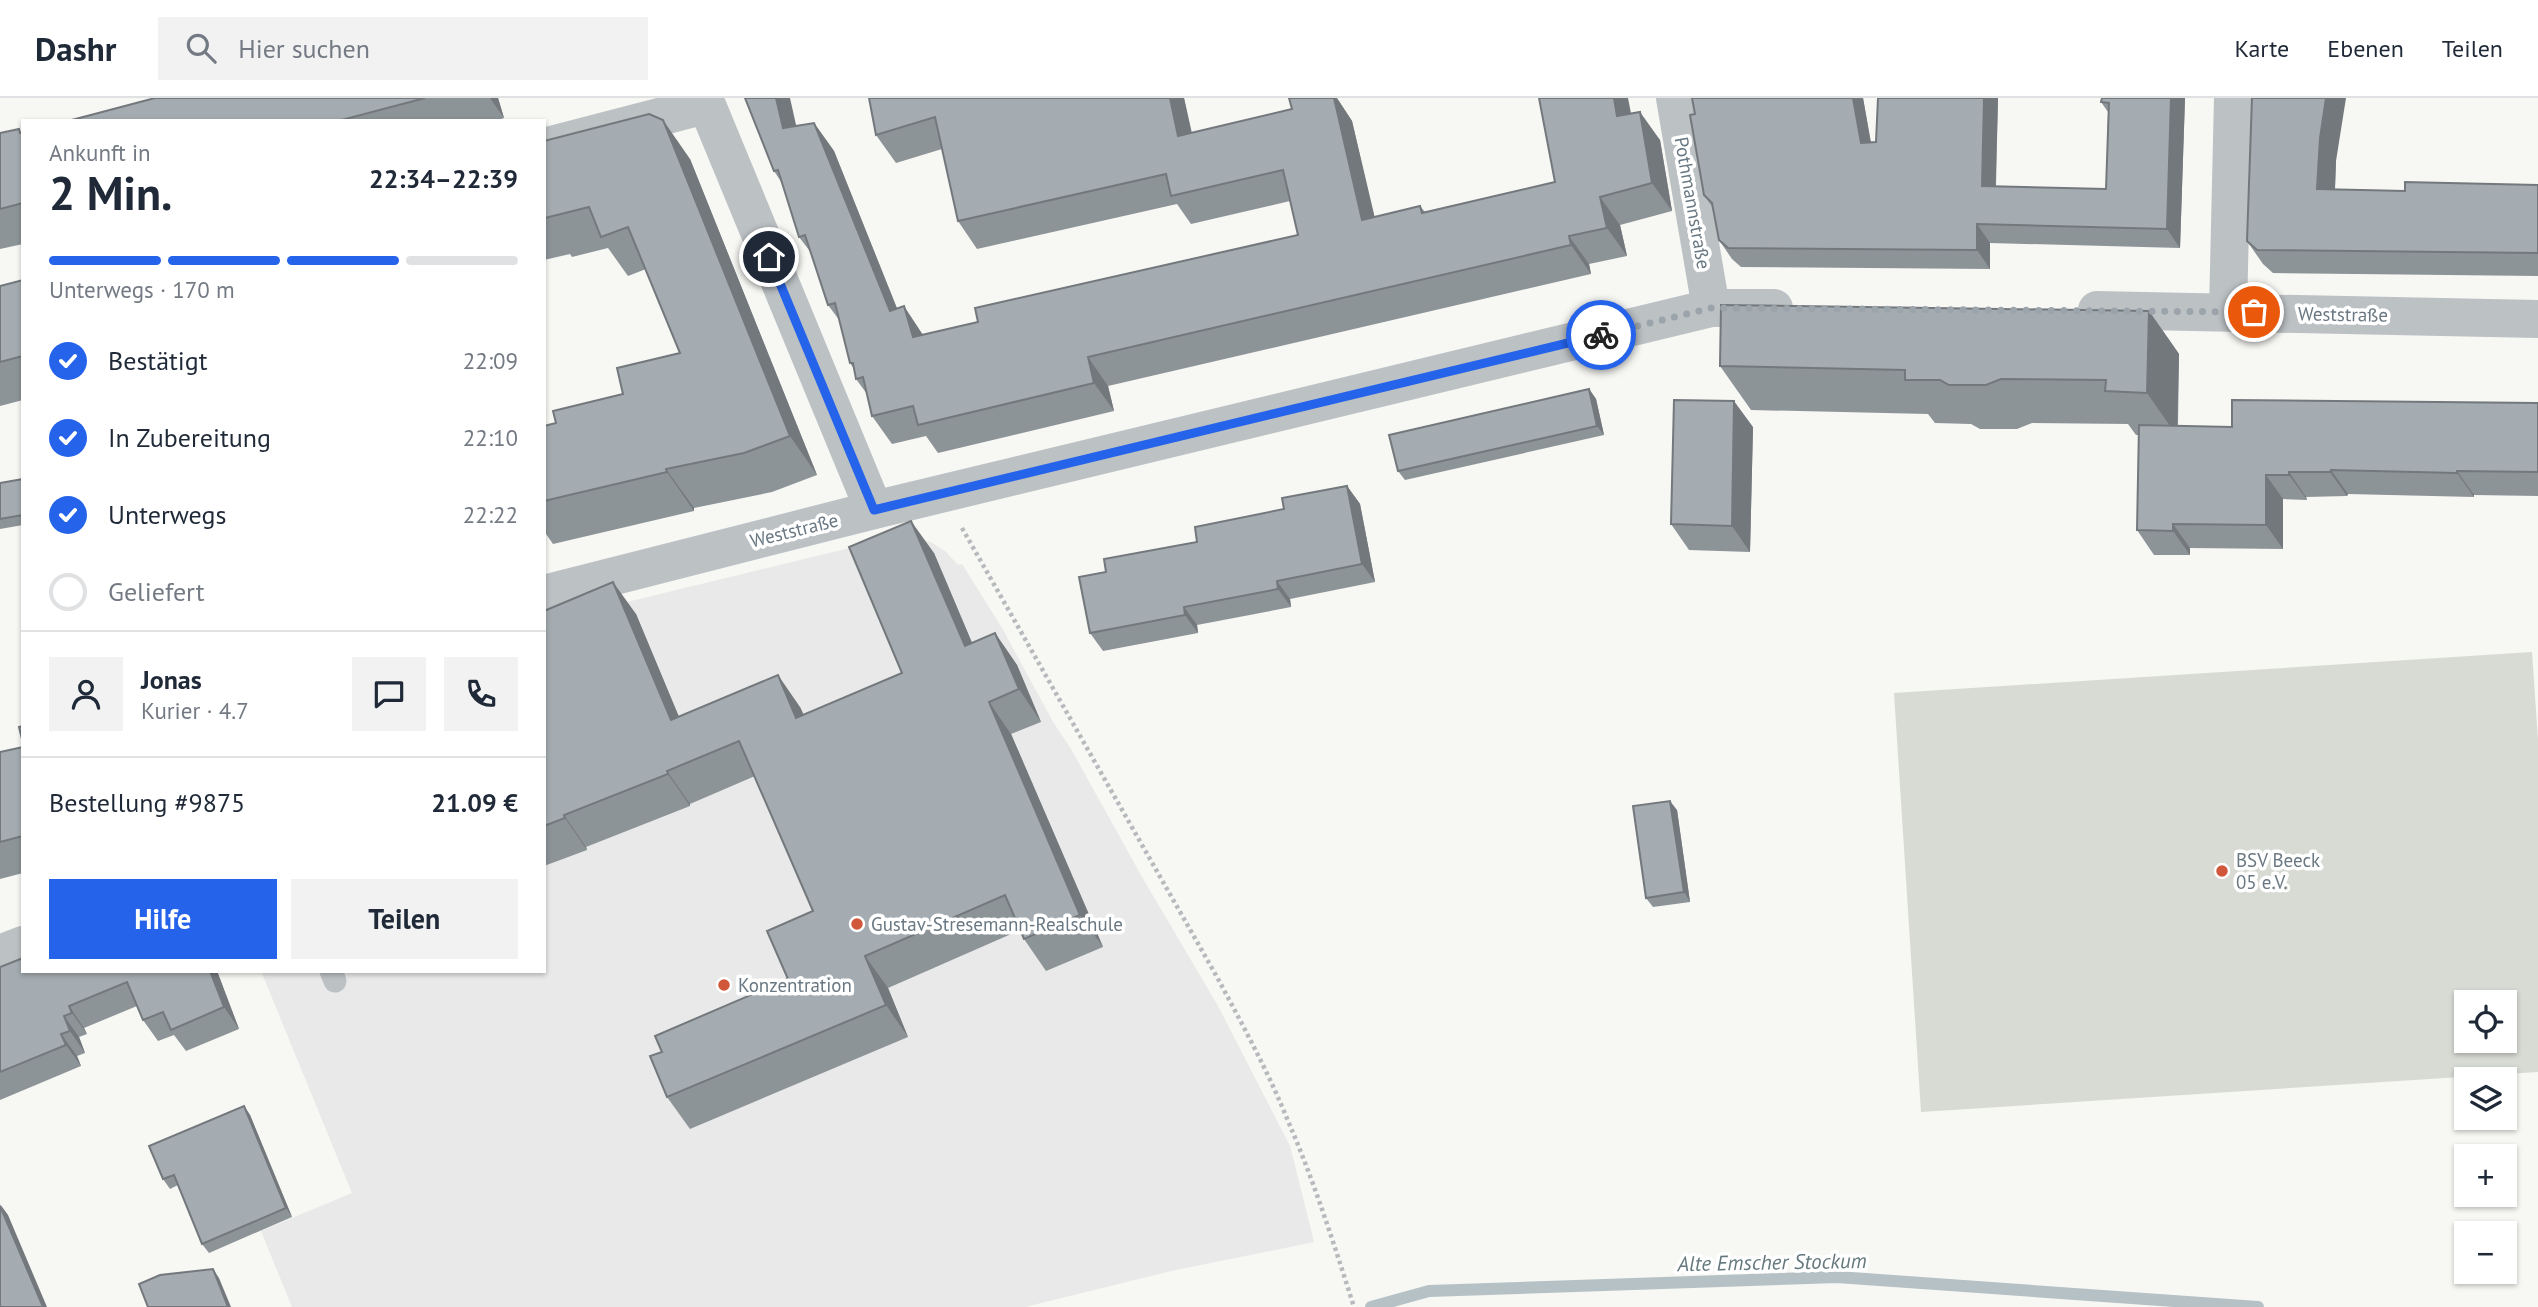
<!DOCTYPE html>
<html lang="de">
<head>
<meta charset="utf-8">
<style>
  :root { --surface:#fff; --page:#f2f2f3; --text:#1f2937; --muted:#747a83; --line:#e0e1e3; --accent:#2563eb }
  body { margin:0; font-family:"PT Sans",sans-serif; background:var(--page); color:var(--text); height:100vh; display:flex; flex-direction:column; font-size:26px; white-space:nowrap }
  * { box-sizing:border-box; margin:0 }
  p { font-size:23px; color:var(--muted) }
  .icon { flex:none; width:38px; height:38px; fill:none; stroke:currentColor; stroke-width:2; stroke-linecap:round; stroke-linejoin:round }
  .map { position:relative; flex:1; overflow:hidden }
  .panel { position:absolute; left:21px; top:21px; width:525px; height:854px; display:flex; flex-direction:column; background:var(--surface); border-radius:0px; box-shadow:0 2px 5px #0004 }
  .panel>* { flex:none }
  .tools { position:absolute; left:2454px; top:892px; display:grid; gap:14px }
  .tools a { display:grid; place-items:center; width:63px; height:63px; border-radius:0px; background:var(--surface); box-shadow:0 2px 5px #0004; font-size:35px }
  .pin { position:absolute; display:grid; place-items:center; width:60px; height:60px; color:#fff; margin:-30px; border:4px solid #fff; border-radius:50%; box-shadow:0 2px 7px #0007 }
  .courier { position:absolute; display:grid; place-items:center; width:70px; height:70px; margin:-35px; border:5px solid #2563eb; border-radius:50%; background:#fff; color:#222; box-shadow:0 2px 9px #0007 }
  .summary em { font-style:normal; font-weight:600 }
  .summary div { display:flex; flex-direction:column-reverse }
  .summary { display:flex; align-items:center; justify-content:space-between; height:119px; padding:0 28px }
  h1 { font-size:46px; font-weight:600; line-height:52px }
  .bar { display:grid; grid-template-columns:repeat(4,1fr); gap:10px 7px; align-content:center; height:84px; padding:0 28px }
  .bar i { height:9px; border-radius:5px; background:var(--line) }
  .bar .on { background:var(--accent) }
  .bar p { grid-column:span 4 }
  .line { display:flex; align-items:center; gap:18px; padding:0 28px; border-top:2px solid var(--line) }
  .line div { flex:1 }
  .round { display:grid; place-items:center; flex:none; width:74px; height:74px; border-radius:0px; background:var(--page) }
  ol { padding:0 28px; list-style:none }
  li { display:flex; align-items:center; gap:21px; height:77px }
  li p { margin-inline-start:auto }
  li .icon { padding:7px; border-radius:50%; background:var(--accent); color:#fff; stroke-width:4 }
  li:last-child { color:var(--muted) }
  li i { width:38px; height:38px; border:4px solid var(--line); border-radius:50% }
  .button { display:flex; gap:14px; margin-top:auto; padding:14px 28px }
  .button a { flex:1; height:80px; border-radius:0px; background:var(--accent); color:#fff; font-size:28px; font-weight:600; line-height:80px; text-align:center }
  .button a+a { background:var(--page); color:var(--text) }
  header { display:flex; align-items:center; gap:42px; box-sizing:border-box; height:98px; padding:0 35px; background:var(--surface); border-bottom:2px solid var(--line) }
  header strong { font-size:33px }
  nav { display:flex; gap:38px; margin-inline-start:auto; font-size:24px }
  .search { width:490px; height:63px; background:var(--page); display:flex; align-items:center; gap:18px; box-sizing:border-box; padding:0 24px; border-radius:0px; color:var(--muted); font-size:26px }
  .map>svg:first-child { display:block }
</style>
</head>
<body>
<header>
<strong>Dashr</strong>
<div class="search"><svg class="icon" aria-label="search" viewBox="0 0 24 24"><circle cx="10" cy="10" r="6"/><path d="M15 15l6 6"/></svg>Hier suchen</div>
<nav><a>Karte</a><a>Ebenen</a><a>Teilen</a></nav>
</header>
<div class="map">
<svg width="2538" height="1209" viewBox="0 0 2538 1209">
  <rect width="100%" height="100%" fill="#f7f7f4"/>
  <path fill="#e8e9e8" d="M911 439 931 444 946 454 958 467 962 466 1002 530 1053 624 1071 651 1142 779 1218 908 1290 1048 1314 1144 1171 1173 1025 1209H292L261 1133 352 1095 261 873H544V528L590 513 891 440Z"/>
  <path fill="#d7dbd4" fill-rule="evenodd" d="M2532 554 2538 642V974L1921 1014 1894 595ZM2466 905H2504V943H2466Z"/>
  <g fill="none" stroke-linecap="round" stroke-linejoin="round">
    <path stroke="#b5c1c4" stroke-width="12" d="M1371 1209 1429 1193 1837 1179 2258 1209"/>
    <path stroke="#b7babc" stroke-width="4.5" stroke-dasharray="3.5 3.5" stroke-linecap="butt" d="M962 430 1217 879C1242 926 1268 973 1288 1023 1314 1083 1334 1146 1354 1209"/>
    <path stroke="#bcc1c4" stroke-width="23" d="M331 873 335 883"/>
    <g stroke="#bcc1c4" stroke-width="38">
      <path d="M704 0 874 412"/>
      <path d="M1675 0 1711 210"/>
      <path d="M544 49 705 7"/>
      <path d="M2097 212 2538 221"/>
      <path d="M2228 213 2233 0"/>
      <path d="M544 496 874 412 1711 210H1774"/>
      <path d="M0 856 23 847"/>
    </g>
  </g>
  <g fill="#8d9498">
    <path d="M155 0H498L504 20 494 23H68Z"/>
    <path d="M869 0H1184L1192 35 1338 2 1352 23 1374 119 1420 108 1425 114 1555 84 1631 16 1660 42 1672 113 1620 127 1627 158 1589 166 1591 176 1108 288 1114 313 938 355 926 338 892 346 872 318 867 296 856 281 854 271 850 265 840 223 828 207 812 156 799 139 782 85 774 73 796 28 814 25 834 53 897 210 923 237 978 224 1298 137 1290 103 1191 126 1177 106 977 151 958 123 942 51 896 65 876 37Z"/>
    <path d="M1692 0H1863L1871 44H1876L1998 0 1996 89 2106 91 2108 14 2101 4 2185 0 2180 150 1990 145V171L1741 169 1732 161 1719 142 1713 110 1704 97 1695 16Z"/>
    <path d="M23 34V146L0 151V35Z"/>
    <path d="M544 43 690 61 817 377 772 394 694 410V413L553 446 544 433V328L556 325 623 296 680 255 646 171 628 178 608 150 572 159 570 156 544 162Z"/>
    <path d="M2336 63 2335 92 2405 93 2538 87V178L2273 175 2263 166 2247 143Z"/>
    <path d="M23 182V302L0 308V188Z"/>
    <path d="M2149 213 2179 256 2178 328 2232 329 2538 305V398L2474 397V399L2348 396 2347 398 2306 399 2307 402 2283 401V451L2190 450V457H2154L2137 432 2139 337H2136L2128 326 2032 325 2017 331H1980L1971 326 1935 325 1928 316 1751 312 1720 268Z"/>
    <path d="M1589 291 1596 301 1604 337 1405 382 1398 373Z"/>
    <path d="M1753 329 1750 454 1689 452 1671 426Z"/>
    <path d="M23 381V427L0 431V385Z"/>
    <path d="M1347 388 1360 406 1375 484 1290 501 1291 509 1197 527 1198 535 1103 553 1090 535 1106 474 1197 444Z"/>
    <path d="M934 455 972 545 995 535 1017 567 1041 624 1011 636 1103 849 1046 873 1024 841 1020 832 888 890 908 939 690 1031 667 999 662 954 788 881 813 813 755 678 690 706V708L586 749 587 752 544 768V513L636 516 679 619 800 609 804 617 902 575Z"/>
    <path d="M23 649V775L0 781V654Z"/>
    <path d="M1677 712 1690 804 1653 809 1646 800Z"/>
    <path d="M0 869 23 873H217L239 931 186 953 174 937 158 943 143 922 137 908 84 930 87 936 79 939 85 955 77 958 81 968 0 1002Z"/>
    <path d="M244 1008 250 1017 292 1119 209 1155 202 1146 178 1087 170 1091 163 1081Z"/>
  </g>
  <g fill="#73787c">
    <path d="M490 0H498L504 20Z"/>
    <path d="M776 0H790L803 58 783 30Z"/>
    <path d="M1170 0H1184L1198 66 1178 38Z"/>
    <path d="M1325 0H1337L1352 23 1382 150 1362 122Z"/>
    <path d="M1614 0H1628L1637 46 1617 18Z"/>
    <path d="M1853 0H1863L1874 64 1861 45Z"/>
    <path d="M1984 0H1998L1995 107 1982 88Z"/>
    <path d="M2171 0H2185L2180 150 2167 131Z"/>
    <path d="M2326 0H2346L2336 63 2334 114 2317 91 2320 40Z"/>
    <path d="M1640 14 1660 42 1672 113 1652 85Z"/>
    <path d="M663 22 690 61 817 377 790 338Z"/>
    <path d="M814 25 834 53 909 241 890 213Z"/>
    <path d="M1600 99 1620 127 1627 158 1607 130Z"/>
    <path d="M1977 126 1990 145V171L1977 152Z"/>
    <path d="M1569 138 1589 166 1591 176 1571 147Z"/>
    <path d="M904 208 923 237 913 239Z"/>
    <path d="M2149 213 2179 256 2177 338 2147 295Z"/>
    <path d="M1088 259 1108 288 1114 313 1094 285Z"/>
    <path d="M1589 291 1596 301 1604 337 1597 328Z"/>
    <path d="M1734 303 1753 329 1750 454 1732 428Z"/>
    <path d="M666 371 694 410V413L667 374Z"/>
    <path d="M2331 372 2348 396 2347 398 2330 374Z"/>
    <path d="M2457 373 2474 397V399L2457 375Z"/>
    <path d="M2289 374 2306 399 2307 402 2289 377Z"/>
    <path d="M2266 377 2283 401V451L2266 427Z"/>
    <path d="M1347 388 1360 406 1375 484 1362 466Z"/>
    <path d="M911 423 934 455 987 580 965 548Z"/>
    <path d="M2173 426 2190 450V457L2173 433Z"/>
    <path d="M1277 483 1290 501 1291 509 1278 491Z"/>
    <path d="M613 484 636 516 694 655 671 622Z"/>
    <path d="M1184 509 1197 527 1198 535 1185 517Z"/>
    <path d="M995 535 1017 567 1041 624 1019 591Z"/>
    <path d="M778 577 800 609 819 653 796 620Z"/>
    <path d="M989 604 1011 636 1103 849 1080 817Z"/>
    <path d="M667 673 690 706V708L668 676Z"/>
    <path d="M1670 703 1677 712 1690 804 1684 794Z"/>
    <path d="M564 717 586 749 587 752 565 720Z"/>
    <path d="M865 858 888 890 908 939 886 907Z"/>
    <path d="M210 873H217L239 931 224 909Z"/>
    <path d="M69 908 84 930 87 936 72 915Z"/>
    <path d="M64 918 79 939 85 955 70 933Z"/>
    <path d="M61 936 77 958 81 968 66 947Z"/>
    <path d="M244 1008 250 1017 292 1119 286 1110Z"/>
    <path d="M0 1106 8 1117 47 1209H43Z"/>
    <path d="M213 1171 219 1180 231 1209H228Z"/>
  </g>
  <g fill="#a4acb1" stroke="#73787c" stroke-width="2">
    <path d="M155 0H425L338 23H68Z"/>
    <path d="M745 0H776L783 30 814 25 890 213 904 208 913 239 978 224 975 210 1298 137 1283 72 1171 98 1166 76 958 123 935 19 876 37 869 0H1170L1178 38 1292 11 1289 0H1334L1362 122 1420 108 1422 115 1555 84 1539 0H1614L1617 18 1640 14 1652 85 1600 99 1607 130 1569 138 1571 147 1088 259 1094 285 918 327 913 308 872 318 863 279 856 281 853 265H850L835 205 828 207 805 137 799 139 778 72 774 73Z"/>
    <path d="M1692 0H1853L1861 45 1876 44 1878 0H1984L1982 88 2106 91 2109 5 2101 4 2102 0H2171L2167 131 1977 126V152L1728 150 1719 142 1712 105 1704 97 1690 17 1695 16Z"/>
    <path d="M2252 0H2326L2320 40 2317 91 2405 93V84L2538 87V155L2257 152 2247 143Z"/>
    <path d="M649 16 663 22 790 338 744 355 666 371 667 374 544 403V328L556 325 553 313 623 296 617 270 680 255 628 129 601 139 589 109 545 120 544 43Z"/>
    <path d="M19 31 20 35 23 34V105L0 111V35Z"/>
    <path d="M23 182V258L0 264V188Z"/>
    <path d="M1721 207 2149 213 2147 295 2105 293 2106 282 2001 281 1986 287H1949L1940 282H1905V272L1720 268Z"/>
    <path d="M1589 291 1597 328 1398 373 1389 337Z"/>
    <path d="M1674 302 1734 303 1732 428 1671 426Z"/>
    <path d="M2232 302 2538 305V374L2457 373V375L2331 372 2330 374H2289V377H2266V427L2173 426V433L2137 432 2139 327 2232 329Z"/>
    <path d="M23 381V417L0 421V385Z"/>
    <path d="M1347 388 1362 466 1277 483 1278 491 1184 509 1185 517 1090 535 1079 479 1106 474 1104 461 1197 444 1195 429 1284 411 1282 400Z"/>
    <path d="M911 423 965 548 995 535 1019 591 989 604 1080 817 1024 841 1005 797 865 858 886 907 667 999 650 958 662 954 655 938 788 881 767 833 813 813 739 643 667 673 668 676 564 717 565 720 544 728V513L613 484 671 622 778 577 796 620 902 575 849 449Z"/>
    <path d="M23 628V645L19 629Z"/>
    <path d="M23 649V738L0 744V654Z"/>
    <path d="M1670 703 1684 794 1646 800 1633 708Z"/>
    <path d="M23 860V873H210L224 909 171 932 163 914 143 922 127 884 69 908 72 915 64 918 70 933 61 936 66 947 0 974V869Z"/>
    <path d="M244 1008 286 1110 202 1146 174 1077 163 1081 149 1048Z"/>
    <path d="M0 1108 43 1209H0Z"/>
    <path d="M213 1171 228 1209H148L139 1186 160 1177Z"/>
  </g>
  <g fill="none" stroke-linecap="round" stroke-linejoin="round">
    <path stroke="#9ba4aa" stroke-width="7" stroke-dasharray="0 12.6" d="M1601 237 1711 210 2254 214"/>
    <path stroke="#2563eb" stroke-width="9" d="M769 159 874 412 1601 237"/>
  </g>
  <g fill="#d1573b" stroke="#fff" stroke-width="2.5">
    <circle cx="2222" cy="773" r="7"/>
    <circle cx="857" cy="826" r="7"/>
    <circle cx="724" cy="887" r="7"/>
  </g>
  <g text-anchor="middle" dominant-baseline="central" stroke-width="7" stroke-linejoin="round" paint-order="stroke">
    <g font-size="19" fill="#697882" stroke="#fff">
      <text transform="translate(1693 105) rotate(80)">Pothmannstraße</text>
      <text transform="translate(2343 216) rotate(1)">Weststraße</text>
      <text transform="translate(794 432) rotate(-14)">Weststraße</text>
    </g>
    <g font-size="19" fill="#697882" stroke="#fff" text-anchor="start">
      <text x="2236" y="762">BSV Beeck<tspan x="2236" dy="22">05 e.V.</tspan></text>
      <text x="871" y="826">Gustav-Stresemann-Realschule</text>
      <text x="738" y="887">Konzentration</text>
    </g>
    <g font-size="21" font-style="italic" fill="#65787e" stroke="#fff">
      <text transform="translate(1772 1164) rotate(-1)">Alte Emscher Stockum</text>
    </g>
  </g>
</svg>
<div class="tools">
<a><svg class="icon" aria-label="locate" viewBox="0 0 24 24"><circle cx="12" cy="12" r="6"/><path d="M12 2v4M12 18v4M2 12h4M18 12h4"/></svg></a>
<a><svg class="icon" aria-label="layers" viewBox="0 0 24 24"><path d="M12 4l9 5-9 5-9-5zM3 14l9 5 9-5"/></svg></a>
<a>+</a>
<a>−</a>
</div>
<div class="pin" style="left:2254px;top:214px;background:#ea580c"><svg class="icon" aria-label="bag" viewBox="0 0 24 24"><path d="M5 8h14l-1 12H6zM9 8a3 3 0 0 1 6 0"/></svg></div>
<div class="pin" style="left:769px;top:159px;background:#1f2937"><svg class="icon" aria-label="home" viewBox="0 0 24 24"><path d="M3 11l9-7 9 7M6 9v11h12V9"/></svg></div>
<div class="courier" style="left:1601px;top:237px"><svg class="icon" aria-label="bike" viewBox="0 0 24 24"><circle cx="6" cy="16" r="4"/><circle cx="18" cy="16" r="4"/><path d="M6 16l4-8h5l3 8M10 8l3 8H6M13 5h3"/></svg></div>
<section class="panel">
<div class="summary"><div><h1>2 Min.</h1><p>Ankunft in</p></div><em>22:34–22:39</em></div>
<div class="bar"><i class="on"></i><i class="on"></i><i class="on"></i><i></i><p>Unterwegs · 170 m</p></div>
<ol>
<li><svg class="icon" aria-label="check" viewBox="0 0 24 24"><path d="M5 12l5 5 9-10"/></svg>Bestätigt<p>22:09</p></li>
<li><svg class="icon" aria-label="check" viewBox="0 0 24 24"><path d="M5 12l5 5 9-10"/></svg>In Zubereitung<p>22:10</p></li>
<li><svg class="icon" aria-label="check" viewBox="0 0 24 24"><path d="M5 12l5 5 9-10"/></svg>Unterwegs<p>22:22</p></li>
<li><i></i>Geliefert</li>
</ol>
<div class="line" style="height:126px"><a class="round"><svg class="icon" aria-label="person" viewBox="0 0 24 24"><circle cx="12" cy="8" r="4"/><path d="M4 21q1-7 8-7t8 7"/></svg></a><div><b>Jonas</b><p>Kurier · 4.7</p></div><a class="round"><svg class="icon" aria-label="chat" viewBox="0 0 24 24"><path d="M4 5h16v11H9l-5 4z"/></svg></a><a class="round"><svg class="icon" aria-label="phone" viewBox="0 0 24 24"><path d="M5 4h4l2 5-3 2q2 4 5 5l2-3 5 2v4C11 20 4 13 5 4z"/></svg></a></div>
<div class="line" style="height:91px"><div>Bestellung #9875</div><b>21.09 €</b></div>
<div class="button"><a>Hilfe</a><a>Teilen</a></div>
</section>
</div>
</body>
</html>
